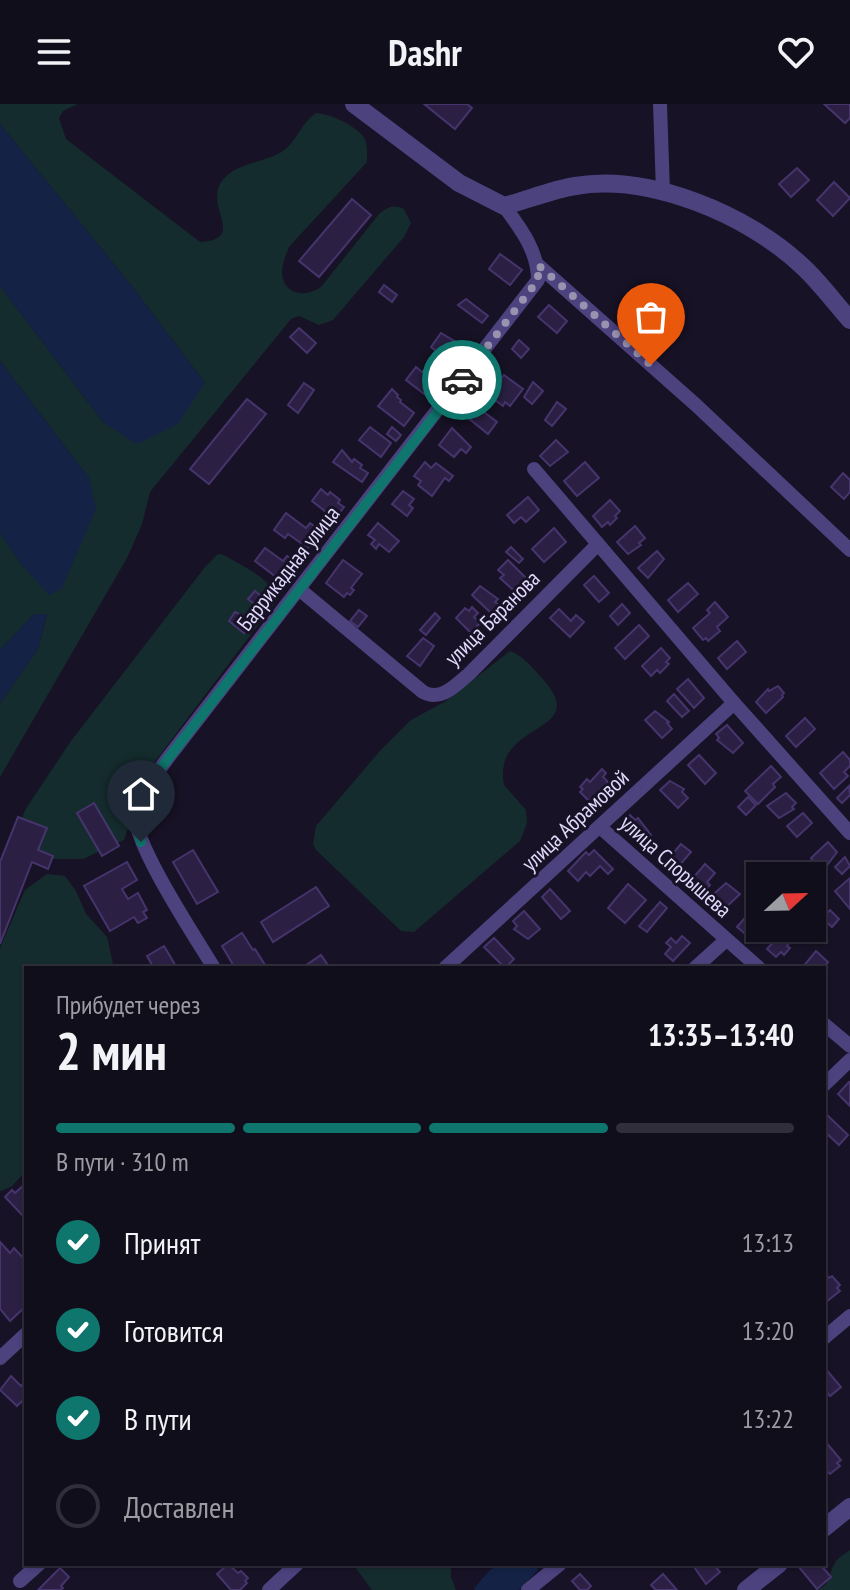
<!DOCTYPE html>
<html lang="ru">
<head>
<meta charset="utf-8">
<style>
  :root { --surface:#110e1c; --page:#1e1c29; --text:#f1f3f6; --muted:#9c9ca3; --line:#302e3b; --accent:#0f766e }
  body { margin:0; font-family:"PT Sans Narrow",sans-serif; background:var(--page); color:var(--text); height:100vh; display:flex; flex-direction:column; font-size:30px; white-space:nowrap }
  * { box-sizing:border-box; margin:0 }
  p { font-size:26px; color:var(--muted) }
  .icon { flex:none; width:44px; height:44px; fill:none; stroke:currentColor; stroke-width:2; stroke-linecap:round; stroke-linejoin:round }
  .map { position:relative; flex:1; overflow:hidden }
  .details { position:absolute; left:24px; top:862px; width:802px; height:600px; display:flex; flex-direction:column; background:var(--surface); border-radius:0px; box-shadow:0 2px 6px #0004,0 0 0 2px var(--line) }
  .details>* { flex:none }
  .needle { width:52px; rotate:68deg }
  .controls { position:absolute; left:746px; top:758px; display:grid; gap:16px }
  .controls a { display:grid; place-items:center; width:80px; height:80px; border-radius:0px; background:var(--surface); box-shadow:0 2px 6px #0004,0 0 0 2px var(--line); font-size:40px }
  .pin { position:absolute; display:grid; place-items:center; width:68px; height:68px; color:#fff; margin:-82px -34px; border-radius:50% 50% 50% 0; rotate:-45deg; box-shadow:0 0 8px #0007 }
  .pin .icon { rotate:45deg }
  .courier { position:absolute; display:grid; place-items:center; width:80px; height:80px; margin:-40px; border:6px solid #0f766e; border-radius:50%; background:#fff; color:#222; box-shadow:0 2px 10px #0007 }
  .overview em { font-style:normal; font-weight:700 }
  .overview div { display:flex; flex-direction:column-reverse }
  .overview { display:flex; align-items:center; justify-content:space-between; height:136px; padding:0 32px }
  h1 { font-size:52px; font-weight:700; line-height:60px }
  .bar { display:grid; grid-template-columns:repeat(4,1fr); gap:12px 8px; align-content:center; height:96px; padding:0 32px }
  .bar i { height:10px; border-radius:6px; background:var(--line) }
  .bar .selected { background:var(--accent) }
  .bar p { grid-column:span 4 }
  ol { padding:0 32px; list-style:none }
  li { display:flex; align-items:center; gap:24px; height:88px }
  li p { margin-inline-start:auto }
  li .icon { padding:8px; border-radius:50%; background:var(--accent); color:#fff; stroke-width:4 }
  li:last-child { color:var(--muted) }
  li i { width:44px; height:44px; border:4px solid var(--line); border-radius:50% }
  header { display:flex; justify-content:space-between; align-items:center; height:104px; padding:0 32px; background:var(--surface); font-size:36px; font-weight:700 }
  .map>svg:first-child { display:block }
</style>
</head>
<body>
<header><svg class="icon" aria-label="menu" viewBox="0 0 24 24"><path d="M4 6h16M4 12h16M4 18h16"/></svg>Dashr<svg class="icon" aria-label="heart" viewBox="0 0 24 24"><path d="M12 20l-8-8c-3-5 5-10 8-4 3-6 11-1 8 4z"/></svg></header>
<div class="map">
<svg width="850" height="1486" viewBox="0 0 850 1486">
  <rect width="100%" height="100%" fill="#171225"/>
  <g fill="#152c2e">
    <path d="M0 0H78L63 7 59 14 66 35 200 138C248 135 203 102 222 77 236 58 265 59 283 47 297 37 301 19 316 9 330 10 353 20 363 32 368 38 367 50 367 58L289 143C286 151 282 159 282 169 283 191 306 194 321 183L379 110C388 103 393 100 404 105L411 119 404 133 333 216 319 221 299 212 291 215 150 388 142 420 127 454 0 673V599L38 545 47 511 34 510 0 546V429L22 461 89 374 0 257V182L103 318 205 279 131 181 0 20Z"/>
    <path d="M218 450 224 451C241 462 279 476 274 500L142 675 129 701 128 724 124 736 83 755H40L21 718 25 706 71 637 205 463Z"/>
    <path d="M510 547C522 551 531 562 539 571 598 632 491 614 504 681L526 706 527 719 520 737 414 828 401 827 316 746 313 740 316 722 379 648 411 616 446 597Z"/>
    <path d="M47 770 65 772 76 787 86 810 107 833 114 864H26V1067L11 1083 0 1087V844L25 786Z"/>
    <path d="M850 1446V1486H817C831 1481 828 1470 835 1459 838 1453 845 1450 850 1446Z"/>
    <path d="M353 1460H451V1473L456 1486H372Z"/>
  </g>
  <g fill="#142246">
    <path d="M0 20 131 181 205 279 178 320 137 340 103 318 0 182Z"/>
    <path d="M0 257 89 374 96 405 62 484 49 491 22 461 0 429Z"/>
    <path d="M34 510H47L38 545 0 599V546Z"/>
    <path d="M500 1460H535L538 1466 519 1486H475L474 1484 490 1466Z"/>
  </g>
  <g fill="#2b2043" stroke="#46346d" stroke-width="2">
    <path d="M424 0H467L472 4 455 25Z"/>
    <path d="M824 0H850V14L845 19Z"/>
    <path d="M797 64 809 76 791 93 779 80Z"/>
    <path d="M834 78 850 94 833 112 817 96Z"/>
    <path d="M352 95 371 111 319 173 299 157Z"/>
    <path d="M500 150 522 166 510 181 489 165Z"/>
    <path d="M384 181 397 191 392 198 379 188Z"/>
    <path d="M466 195 488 212 482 219 458 201Z"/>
    <path d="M549 201 567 217 557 229 538 213Z"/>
    <path d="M299 224 316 239 307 249 290 233Z"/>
    <path d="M441 229 461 241 459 243 462 245 452 259 431 243Z"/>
    <path d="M519 236 529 245 521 254 512 245Z"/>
    <path d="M416 263 422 268 424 266 437 279 427 292 406 276Z"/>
    <path d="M504 271 523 285 510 302 505 298 503 302 483 287 491 277 496 281Z"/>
    <path d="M533 278 543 287 532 300 524 293Z"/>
    <path d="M304 279 314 286 298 309 288 301Z"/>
    <path d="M392 285 398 291 397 293 401 296 400 298 414 309 404 322 378 302Z"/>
    <path d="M247 295 266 310 209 380 190 365Z"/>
    <path d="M471 298 497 318 488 330 462 309Z"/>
    <path d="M557 298 566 305 552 322 545 316Z"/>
    <path d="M370 323 391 339 381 353 359 336Z"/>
    <path d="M392 323 401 331 396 337 387 330Z"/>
    <path d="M452 324 471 343 466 349 461 345 454 353 439 341Z"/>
    <path d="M556 336 568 348 550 362 540 352Z"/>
    <path d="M342 346 352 358 354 355 362 361 360 364 368 369 362 378 333 358Z"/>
    <path d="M425 358 431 364 436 359 453 372 449 377 445 374 432 392 418 381 421 377 414 372Z"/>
    <path d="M585 358 599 374 577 392 564 377Z"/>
    <path d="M843 369 850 376V388L844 395 831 383Z"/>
    <path d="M321 385 328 391 330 388 340 396 338 399 344 403 335 415 312 397Z"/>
    <path d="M403 387 414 395 409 401 413 404 407 412 392 400Z"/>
    <path d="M528 393 539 406 526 418 521 413 514 419 507 411Z"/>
    <path d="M610 396 620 407 615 412 617 414 610 421 608 418 602 423 593 412Z"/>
    <path d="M286 409 306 424 310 419 321 427 308 444 288 430 285 434 274 426Z"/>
    <path d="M378 419 399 437 389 448 379 440 376 445 371 440 375 436 368 431Z"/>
    <path d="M635 422 645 434 639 439 641 441 628 450 617 438Z"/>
    <path d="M554 424 566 438 544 458 532 445Z"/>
    <path d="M511 443 523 455 519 459 506 448Z"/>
    <path d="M265 444 283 457 287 452 291 455 289 457 296 463 284 479 255 457Z"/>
    <path d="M657 447 664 455 648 474 638 464Z"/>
    <path d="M343 456 362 470 351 484 354 486 350 491 347 489 344 493 326 479Z"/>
    <path d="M508 456 526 474 513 486 500 474 504 471 498 466Z"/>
    <path d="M594 472 609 489 599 498 584 481Z"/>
    <path d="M688 479 698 490 678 508 668 496Z"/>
    <path d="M480 482 498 495 495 498 499 501 491 509 472 491Z"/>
    <path d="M255 487 267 497 260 505 248 495Z"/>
    <path d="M715 498 728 513 717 523 720 527 708 537 706 534 703 536 693 524 710 509 707 506Z"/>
    <path d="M622 500 630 509 618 521 610 512Z"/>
    <path d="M472 503 478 509 474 513 480 519 471 529 456 514 465 504 469 507Z"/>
    <path d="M559 505 571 517 576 511 584 518 570 533 550 514Z"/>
    <path d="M359 506 367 512 358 523 350 517Z"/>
    <path d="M235 508 246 513 244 515 251 521 244 529 229 517Z"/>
    <path d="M435 509 440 514 426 531 420 526Z"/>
    <path d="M639 521 649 532 625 555 615 544Z"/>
    <path d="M423 534 434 542 420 562 407 552Z"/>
    <path d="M737 537 746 548 727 565 718 554Z"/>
    <path d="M661 544 670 554 666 558 669 560 660 569 657 566 651 572 642 562Z"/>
    <path d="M688 575 704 594 694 604 677 585Z"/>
    <path d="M778 582 784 589 782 591 783 593 766 609 756 598 768 585 769 587Z"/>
    <path d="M674 590 689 607 682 613 667 597Z"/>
    <path d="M655 607 669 618 667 619 672 625 662 634 645 616Z"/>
    <path d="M805 614 815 625 796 643 786 632Z"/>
    <path d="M727 621 743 639 733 649 717 636 719 634 716 630Z"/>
    <path d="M843 648 850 656V662L844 668 848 672 834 685 820 669Z"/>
    <path d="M699 651 716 669 705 680 688 661Z"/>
    <path d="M771 662 781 673 773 680 775 683 758 700 745 687Z"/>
    <path d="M602 665 606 669 603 673 608 678 590 698 580 688 583 685 580 683 587 675 590 678Z"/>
    <path d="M670 677 684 685 682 688 688 694 678 704 660 686Z"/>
    <path d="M849 682 850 691 842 699 837 694Z"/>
    <path d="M786 689 796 699 792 703 794 705 779 714 767 702Z"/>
    <path d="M748 693 756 701 746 711 738 703Z"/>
    <path d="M94 699 119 742 102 752 77 709Z"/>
    <path d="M803 709 812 719 797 733 787 722Z"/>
    <path d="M630 711 635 716 638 714 651 731 641 742 620 721Z"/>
    <path d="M18 713 47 724 38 746 53 752 48 765 32 758 0 840V758Z"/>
    <path d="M828 738 837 748 828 760 826 758 819 764 811 754Z"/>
    <path d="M681 740 691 748 673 769 664 760Z"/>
    <path d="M193 746 218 788 197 800 173 758Z"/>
    <path d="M594 746 613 765 608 770 600 762 590 772 586 768 578 777 568 767 586 748 589 751Z"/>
    <path d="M845 753 850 762 842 770 835 763Z"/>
    <path d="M127 758 137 776 122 785 128 795 138 789 147 806 143 808 147 814 138 819 134 813 110 827 84 782Z"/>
    <path d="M705 760 715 769 707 778 710 781 703 789 699 785 696 788 688 780Z"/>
    <path d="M850 774V805L835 787Z"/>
    <path d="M726 779 740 790 720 809 706 797Z"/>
    <path d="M628 780 646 796 625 819 608 804Z"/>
    <path d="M316 783 329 802 273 838 261 818Z"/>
    <path d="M550 785 570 807 561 815 542 793Z"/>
    <path d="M660 798 667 804 647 828 639 822Z"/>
    <path d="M760 802V824L758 822 749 833 737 823 751 807 754 809Z"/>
    <path d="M830 806 839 815 832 823 822 814Z"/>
    <path d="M524 807 540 825 528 835 514 825 517 822 513 817Z"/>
    <path d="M785 825 794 833 787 842 790 844 784 851 781 848 776 853 767 845Z"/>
    <path d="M242 829 253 846 255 845 267 864H235L222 842Z"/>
    <path d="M682 832 690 839 673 857 665 850 671 843 666 839 671 834 676 839Z"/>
    <path d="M494 834 514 855 505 864 484 843Z"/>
    <path d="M164 842 177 864H154L147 852Z"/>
    <path d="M816 847 828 858 823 864H802Z"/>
    <path d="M321 851 330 864H302Z"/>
    <path d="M849 978 850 979V1002L838 990Z"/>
    <path d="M824 1008 848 1031 839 1041 824 1027Z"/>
    <path d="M26 1079V1115L5 1093 12 1086 15 1089Z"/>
    <path d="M0 1138 10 1149 14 1144 26 1157V1202L10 1217 0 1205Z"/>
    <path d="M824 1168 829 1174 832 1172 840 1181 837 1184 840 1187 826 1198 824 1195Z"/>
    <path d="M824 1263 841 1283 830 1292 824 1285Z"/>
    <path d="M11 1272 21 1282 23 1280 26 1283V1293L17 1302 0 1286Z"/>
    <path d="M824 1336 841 1356 837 1359 840 1362 830 1370 824 1364Z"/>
    <path d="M228 1460 238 1469 241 1467 248 1474 245 1477 247 1479 240 1486H231L217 1470Z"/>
    <path d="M692 1460H713L720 1468 706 1480Z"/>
    <path d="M800 1460H820L831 1473 817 1485 798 1462Z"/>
    <path d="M60 1464 69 1473 61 1482 63 1484 60 1486H38Z"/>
    <path d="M580 1470 591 1482 587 1486H580L572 1477Z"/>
    <path d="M663 1470 677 1486H656L651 1481Z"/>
  </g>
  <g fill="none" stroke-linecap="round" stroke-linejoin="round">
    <g stroke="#4b427e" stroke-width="14">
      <path d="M660 0 663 88"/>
      <path d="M538 161 696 301 850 446"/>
      <path d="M534 365 734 599 850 729"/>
      <path d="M299 485 423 588C441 598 456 581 469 570L598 440"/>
      <path d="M600 723 759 864"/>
      <path d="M214 864C196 834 132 738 135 708 138 689 156 671 167 655L538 176C538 147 521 125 504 102"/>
      <path d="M445 864 734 599"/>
      <path d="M695 864 726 836"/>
      <path d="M824 920 850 942"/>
      <path d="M824 981 850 956"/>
      <path d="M824 1234 850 1212"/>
      <path d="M0 1254 26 1230"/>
      <path d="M20 1477 39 1460"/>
      <path d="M269 1486 297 1460"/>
      <path d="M528 1486 560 1460"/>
    </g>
    <g stroke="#4b427e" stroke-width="18">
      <path d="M354 0 459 79 504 102C527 96 551 86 575 82 649 69 748 111 801 161 819 177 834 198 850 216"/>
      <path d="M824 1424 850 1403"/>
      <path d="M746 1486 779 1460"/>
    </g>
  </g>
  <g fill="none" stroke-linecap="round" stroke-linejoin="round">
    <path stroke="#9a93b0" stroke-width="8" stroke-dasharray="0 14.4" d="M462 276 538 176V161L651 261"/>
    <path stroke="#0f766e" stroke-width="10" d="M141 738C132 709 136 699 153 674L462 276"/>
  </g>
  <g text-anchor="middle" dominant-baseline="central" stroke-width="6" stroke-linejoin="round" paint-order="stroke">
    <g font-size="22" fill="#e1d9fb" stroke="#171225">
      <text transform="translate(288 464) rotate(-52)">Баррикадная улица</text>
      <text transform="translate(492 514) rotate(-45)">улица Баранова</text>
      <text transform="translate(575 716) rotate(-43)">улица Абрамовой</text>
      <text transform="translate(676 762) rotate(42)">улица Спорышева</text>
    </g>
  </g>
</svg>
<div class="controls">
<a><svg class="needle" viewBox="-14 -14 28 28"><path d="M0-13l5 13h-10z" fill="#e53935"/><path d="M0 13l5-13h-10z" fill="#9c9ca3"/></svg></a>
</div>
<div class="pin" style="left:651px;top:261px;background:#ea580c"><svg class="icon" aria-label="bag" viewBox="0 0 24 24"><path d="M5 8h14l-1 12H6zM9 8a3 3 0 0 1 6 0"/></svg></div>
<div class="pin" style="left:141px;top:738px;background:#1f2937"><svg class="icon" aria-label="home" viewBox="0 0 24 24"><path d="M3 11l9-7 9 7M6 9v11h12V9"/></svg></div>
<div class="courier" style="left:462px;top:276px"><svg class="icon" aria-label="car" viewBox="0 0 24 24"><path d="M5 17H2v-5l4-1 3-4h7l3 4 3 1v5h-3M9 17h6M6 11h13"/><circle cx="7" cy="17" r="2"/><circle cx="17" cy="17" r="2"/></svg></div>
<section class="details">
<div class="overview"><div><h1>2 мин</h1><p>Прибудет через</p></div><em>13:35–13:40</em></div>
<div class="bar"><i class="selected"></i><i class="selected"></i><i class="selected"></i><i></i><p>В пути · 310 m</p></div>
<ol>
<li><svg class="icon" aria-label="check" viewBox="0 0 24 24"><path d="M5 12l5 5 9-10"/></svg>Принят<p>13:13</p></li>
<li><svg class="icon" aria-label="check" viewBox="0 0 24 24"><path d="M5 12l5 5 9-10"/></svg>Готовится<p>13:20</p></li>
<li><svg class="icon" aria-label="check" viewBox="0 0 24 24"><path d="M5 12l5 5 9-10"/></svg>В пути<p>13:22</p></li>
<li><i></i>Доставлен</li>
</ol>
</section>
</div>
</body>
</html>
